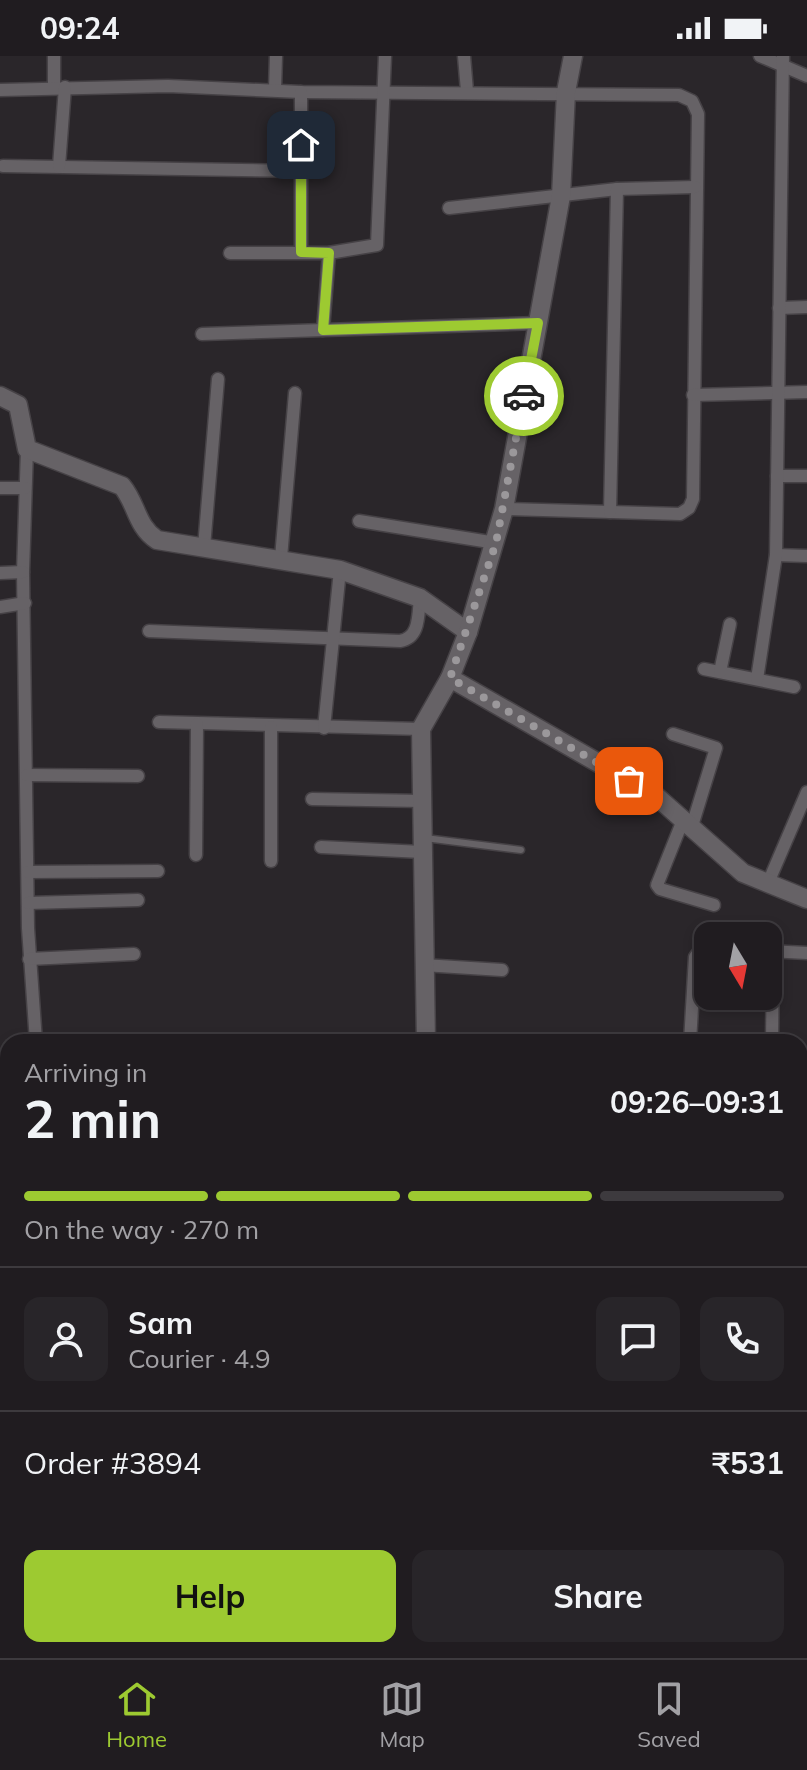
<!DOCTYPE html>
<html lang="en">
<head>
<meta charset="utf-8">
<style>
  :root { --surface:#201c20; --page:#282529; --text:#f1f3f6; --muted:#a2a1a5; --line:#3d3a3e; --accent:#9dca31 }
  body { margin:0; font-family:Mulish,sans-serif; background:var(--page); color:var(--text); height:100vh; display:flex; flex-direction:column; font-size:30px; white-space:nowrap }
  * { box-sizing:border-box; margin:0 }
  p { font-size:26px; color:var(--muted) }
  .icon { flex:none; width:44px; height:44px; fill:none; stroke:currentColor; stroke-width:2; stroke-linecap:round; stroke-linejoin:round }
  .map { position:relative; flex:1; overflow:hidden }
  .sheet { position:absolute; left:0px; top:978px; width:808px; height:624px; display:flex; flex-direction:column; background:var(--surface); border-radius:24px 24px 0 0; box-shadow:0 4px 12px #0003,0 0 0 2px var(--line) }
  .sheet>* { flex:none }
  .needle { width:52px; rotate:170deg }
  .tools { position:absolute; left:694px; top:866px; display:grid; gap:16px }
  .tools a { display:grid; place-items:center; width:88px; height:88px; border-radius:16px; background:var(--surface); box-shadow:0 4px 12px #0003,0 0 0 2px var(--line); font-size:40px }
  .pin { position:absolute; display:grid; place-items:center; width:68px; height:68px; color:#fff; margin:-34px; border-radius:16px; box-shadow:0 4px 12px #0006 }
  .courier { position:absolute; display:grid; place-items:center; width:80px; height:80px; margin:-40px; border:6px solid #9dca31; border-radius:50%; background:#fff; color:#222; box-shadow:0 2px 10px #0007 }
  .head em { font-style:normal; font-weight:700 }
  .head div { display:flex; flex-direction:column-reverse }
  .head { display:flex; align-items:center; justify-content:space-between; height:136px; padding:0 24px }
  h1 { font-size:52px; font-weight:700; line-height:60px }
  .bar { display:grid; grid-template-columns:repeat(4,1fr); gap:12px 8px; align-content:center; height:96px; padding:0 24px }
  .bar i { height:10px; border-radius:6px; background:var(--line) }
  .bar .selected { background:var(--accent) }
  .bar p { grid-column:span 4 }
  .line { display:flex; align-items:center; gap:20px; padding:0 24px; border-top:2px solid var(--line) }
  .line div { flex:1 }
  .round { display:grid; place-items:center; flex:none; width:84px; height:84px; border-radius:16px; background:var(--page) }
  .action { display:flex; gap:16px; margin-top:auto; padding:16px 24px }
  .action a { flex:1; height:92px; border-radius:16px; background:var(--accent); color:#111; font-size:32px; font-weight:700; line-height:92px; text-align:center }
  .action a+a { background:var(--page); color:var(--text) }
  .status { display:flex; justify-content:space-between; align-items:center; height:56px; padding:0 40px; background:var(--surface); direction:ltr }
  .status svg { height:22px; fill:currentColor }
  .tabs { display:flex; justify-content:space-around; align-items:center; height:112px; border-top:2px solid var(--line); background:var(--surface); font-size:22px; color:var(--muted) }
  .tabs a { display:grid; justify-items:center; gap:4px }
  .tabs .selected { color:var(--accent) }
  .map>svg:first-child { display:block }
</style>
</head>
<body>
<div class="status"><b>09:24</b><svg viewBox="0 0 49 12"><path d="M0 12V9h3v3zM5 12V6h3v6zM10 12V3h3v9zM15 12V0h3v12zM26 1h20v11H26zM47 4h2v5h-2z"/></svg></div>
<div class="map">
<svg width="807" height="1602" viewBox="0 0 807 1602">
  <rect width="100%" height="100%" fill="#2a262a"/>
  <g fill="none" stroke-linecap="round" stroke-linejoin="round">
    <defs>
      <g id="lane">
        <path d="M425 782 521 794"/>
        <path d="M0 1110 8 1109"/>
      </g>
      <g id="street">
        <path d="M464 0 467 35"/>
        <path d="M760 0 807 20"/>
        <path d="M54 32V0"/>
        <path d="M275 33 276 0"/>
        <path d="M0 34 168 30 301 36 679 39 692 45 698 58 693 443 689 452 680 458 504 453"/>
        <path d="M3 110 301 115"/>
        <path d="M59 110 65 31"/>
        <path d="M449 152 617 133 695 131"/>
        <path d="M301 196V36"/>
        <path d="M230 197H329L377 189 385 0"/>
        <path d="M779 252 807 251"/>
        <path d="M323 274 329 197"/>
        <path d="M202 278 538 267"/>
        <path d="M693 339 807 336"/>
        <path d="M27 393 23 516 28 872 36 986"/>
        <path d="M777 420H807"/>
        <path d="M0 432H25"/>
        <path d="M610 456 617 133"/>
        <path d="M359 465 496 487"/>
        <path d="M204 491 218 323"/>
        <path d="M776 499 807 500"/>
        <path d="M281 502 295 337"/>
        <path d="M0 517 23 516"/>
        <path d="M0 551 25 547"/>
        <path d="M149 575 400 585C420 582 418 559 420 542"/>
        <path d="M704 613 794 631"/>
        <path d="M720 616 730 568"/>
        <path d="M757 623 776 499 783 0"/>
        <path d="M159 666 421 673"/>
        <path d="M324 672 340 514"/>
        <path d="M673 678 716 692 692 770"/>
        <path d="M27 719 138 720"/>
        <path d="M312 743 422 745"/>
        <path d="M683 764 657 829 660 833 714 849"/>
        <path d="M321 791 422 796"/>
        <path d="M196 799 197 668"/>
        <path d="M271 805V671"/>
        <path d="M28 816 158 815"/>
        <path d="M768 827 807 736"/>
        <path d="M28 847 138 844"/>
        <path d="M768 895 807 897"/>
        <path d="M29 903 134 898"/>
        <path d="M423 909 502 914"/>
        <path d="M690 986 695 901 701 893 708 892"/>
        <path d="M772 986 773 896"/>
        <path d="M800 1057H807"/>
        <path d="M800 1133H807"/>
        <path d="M800 1208H807"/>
        <path d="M800 1316H807"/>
        <path d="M800 1392H807"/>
        <path d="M800 1467H807"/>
        <path d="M800 1535H807"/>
      </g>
      <g id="secondary">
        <path d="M0 340 18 349 27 393 122 430C137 448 136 470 157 484L340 514 420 542 468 576"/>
        <path d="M450 622 656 740 743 817 807 843"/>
        <path d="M426 986 421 673 450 622 468 576 504 453 561 140 566 36 573 0"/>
        <path d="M401 1602 402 1594"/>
      </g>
    </defs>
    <use href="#lane" stroke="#464246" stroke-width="9"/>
    <use href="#street" stroke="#464246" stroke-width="15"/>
    <use href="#secondary" stroke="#464246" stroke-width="21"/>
    <use href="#lane" stroke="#666266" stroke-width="6"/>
    <use href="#street" stroke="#666266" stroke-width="12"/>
    <use href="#secondary" stroke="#666266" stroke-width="18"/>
  </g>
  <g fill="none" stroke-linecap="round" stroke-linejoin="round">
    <path stroke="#9b989b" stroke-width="8" stroke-dasharray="0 14.4" d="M524 340 496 487 450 622 629 725"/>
    <path stroke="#9dca31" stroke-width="10" d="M301 89V196L329 197 323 274 538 267 524 340"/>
  </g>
</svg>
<div class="tools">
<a><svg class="needle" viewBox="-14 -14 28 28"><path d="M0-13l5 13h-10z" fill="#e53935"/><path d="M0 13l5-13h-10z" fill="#a2a1a5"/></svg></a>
</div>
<div class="pin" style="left:629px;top:725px;background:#ea580c"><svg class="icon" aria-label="bag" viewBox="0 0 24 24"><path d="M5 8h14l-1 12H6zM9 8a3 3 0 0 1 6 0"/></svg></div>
<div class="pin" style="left:301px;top:89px;background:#1f2937"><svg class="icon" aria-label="home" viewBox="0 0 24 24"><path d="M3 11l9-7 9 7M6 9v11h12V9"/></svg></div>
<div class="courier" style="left:524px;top:340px"><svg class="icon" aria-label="car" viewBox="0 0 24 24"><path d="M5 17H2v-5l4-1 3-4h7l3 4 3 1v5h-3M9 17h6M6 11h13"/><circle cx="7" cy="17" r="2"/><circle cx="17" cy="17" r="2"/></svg></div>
<section class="sheet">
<div class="head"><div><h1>2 min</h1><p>Arriving in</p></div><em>09:26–09:31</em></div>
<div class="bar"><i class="selected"></i><i class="selected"></i><i class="selected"></i><i></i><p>On the way · 270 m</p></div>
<div class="line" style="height:144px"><a class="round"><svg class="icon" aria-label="person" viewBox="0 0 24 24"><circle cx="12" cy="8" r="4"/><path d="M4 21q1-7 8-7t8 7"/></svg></a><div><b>Sam</b><p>Courier · 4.9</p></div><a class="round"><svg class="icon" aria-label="chat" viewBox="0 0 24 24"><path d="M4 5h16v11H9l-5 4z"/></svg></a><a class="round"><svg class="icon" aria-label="phone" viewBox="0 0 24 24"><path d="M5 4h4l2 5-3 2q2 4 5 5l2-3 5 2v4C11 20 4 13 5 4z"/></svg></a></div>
<div class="line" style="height:104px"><div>Order #3894</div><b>₹531</b></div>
<div class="action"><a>Help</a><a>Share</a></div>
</section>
</div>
<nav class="tabs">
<a class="selected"><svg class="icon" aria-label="home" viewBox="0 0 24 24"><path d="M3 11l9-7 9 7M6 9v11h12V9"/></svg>Home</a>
<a><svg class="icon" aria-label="map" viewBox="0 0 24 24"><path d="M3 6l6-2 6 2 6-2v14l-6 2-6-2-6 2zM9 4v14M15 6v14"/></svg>Map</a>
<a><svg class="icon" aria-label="saved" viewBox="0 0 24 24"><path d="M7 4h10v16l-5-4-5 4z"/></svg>Saved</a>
</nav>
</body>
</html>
